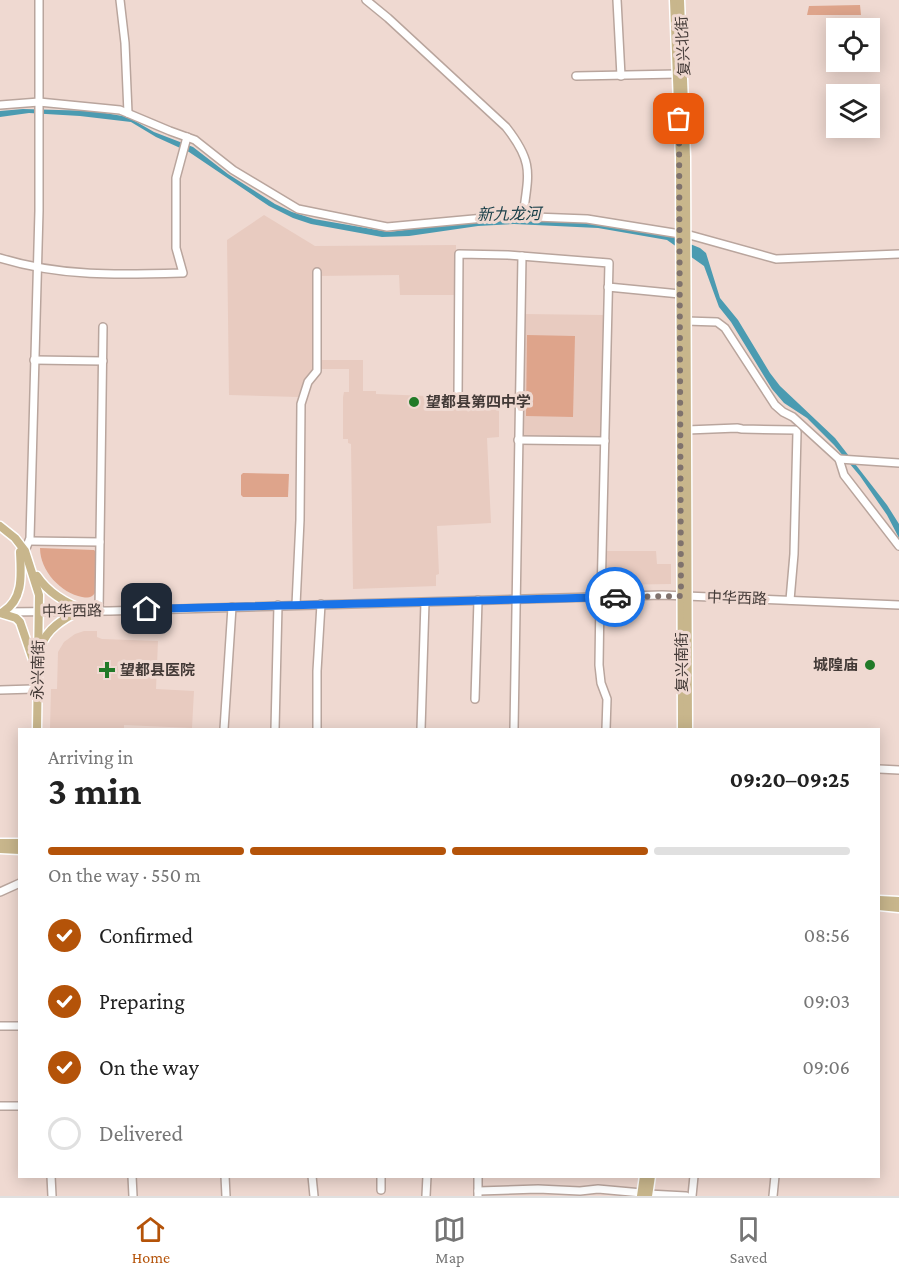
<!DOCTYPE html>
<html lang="en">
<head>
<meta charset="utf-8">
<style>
  :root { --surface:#fff; --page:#f6f6f6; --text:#222; --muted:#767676; --line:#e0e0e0; --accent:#b45309 }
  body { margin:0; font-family:"Crimson Pro","Noto Sans SC",serif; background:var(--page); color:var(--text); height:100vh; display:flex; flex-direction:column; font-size:22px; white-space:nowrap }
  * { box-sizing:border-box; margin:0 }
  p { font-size:20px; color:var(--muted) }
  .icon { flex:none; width:33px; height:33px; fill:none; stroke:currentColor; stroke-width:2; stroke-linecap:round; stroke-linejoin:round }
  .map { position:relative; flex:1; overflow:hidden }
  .panel { position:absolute; left:18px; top:728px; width:862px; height:450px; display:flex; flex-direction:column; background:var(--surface); border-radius:0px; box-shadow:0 3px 15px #0003 }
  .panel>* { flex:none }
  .tools { position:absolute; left:826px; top:18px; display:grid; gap:12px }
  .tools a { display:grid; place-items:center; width:54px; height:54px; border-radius:0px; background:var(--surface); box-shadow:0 3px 15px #0003; font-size:30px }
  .pin { position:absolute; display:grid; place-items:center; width:51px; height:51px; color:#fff; margin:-26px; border-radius:12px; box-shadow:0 3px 9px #0006 }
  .courier { position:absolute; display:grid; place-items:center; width:60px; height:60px; margin:-30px; border:4px solid #1a73e8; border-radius:50%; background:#fff; color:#222; box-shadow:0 2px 8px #0007 }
  .summary em { font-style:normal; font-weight:700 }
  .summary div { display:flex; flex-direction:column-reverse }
  .summary { display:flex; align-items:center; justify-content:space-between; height:102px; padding:0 30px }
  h1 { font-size:39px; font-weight:700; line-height:45px }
  .bar { display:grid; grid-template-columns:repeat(4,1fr); gap:9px 6px; align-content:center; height:72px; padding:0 30px }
  .bar i { height:8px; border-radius:4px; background:var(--line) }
  .bar .active { background:var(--accent) }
  .bar p { grid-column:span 4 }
  ol { padding:0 30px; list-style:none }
  li { display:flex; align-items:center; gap:18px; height:66px }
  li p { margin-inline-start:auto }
  li .icon { padding:6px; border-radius:50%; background:var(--accent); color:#fff; stroke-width:4 }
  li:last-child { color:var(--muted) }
  li i { width:33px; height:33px; border:3px solid var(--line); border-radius:50% }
  .dock { display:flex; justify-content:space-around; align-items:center; height:84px; border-top:2px solid var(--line); background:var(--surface); font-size:16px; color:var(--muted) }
  .dock a { display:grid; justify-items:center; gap:3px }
  .dock .active { color:var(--accent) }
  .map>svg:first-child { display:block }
</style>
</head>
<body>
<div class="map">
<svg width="899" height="1196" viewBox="0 0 899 1196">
  <rect width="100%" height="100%" fill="#efd9d1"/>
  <g fill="#e8cbc0">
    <path d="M264 215 315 246 456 245V295H400L399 275 316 276V360H363V391H376V394L454 397 471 401 499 403V437L487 438 491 523 437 526 439 574 436 575V586L353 589 351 444 348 443V439H343V397L344 392H349V369H316L305 378 298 397 229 395 227 240Z"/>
    <path d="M524 314 604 315 602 438 522 436Z"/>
    <path d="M606 551H656L657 564H671V584L605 585Z"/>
    <path d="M84 631H97V637L102 639 158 641 156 689 194 691 192 728 124 725V729H50L51 689H57L58 652 64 642 75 634Z"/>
  </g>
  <g fill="#dea48b">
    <path d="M860 5 861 15H807L809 6Z"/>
    <path d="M527 335 575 336 573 417 526 416Z"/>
    <path d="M243 473 289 474 288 497H243L241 495V475Z"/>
    <path d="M40 548 94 550 96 552 95 593C91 598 89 598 82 597 61 593 40 571 40 548Z"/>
  </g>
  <path fill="#4b9bb1" d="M23 109 94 111 128 117 154 132 193 147 228 174 275 204 292 212 314 219 389 232 491 219 578 221 663 233 700 248 706 253 720 298 738 320 770 373 780 386 835 438 887 505 899 524V538L887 515 860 476 834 445 807 418 784 403 772 389 731 322 719 307 704 266 667 240 598 228 514 224 478 226 409 236 382 237 311 224 293 218 269 206 189 152 156 137 131 122 80 116 29 113 0 117V111Z"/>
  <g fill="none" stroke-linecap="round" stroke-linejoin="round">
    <defs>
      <g id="minor">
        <path d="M120 0 125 43 128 113"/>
        <path d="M366 0 388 18 506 127C535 164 528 174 523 217"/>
        <path d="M617 0 621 76"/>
        <path d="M576 76 678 74"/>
        <path d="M0 105 39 102 120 110 170 131 195 140 233 170 298 209 387 227 506 216 587 219 680 234"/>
        <path d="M686 234 776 259 899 254"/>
        <path d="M0 258C62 277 119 275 183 273L176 248V178L187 137"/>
        <path d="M608 287 680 294"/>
        <path d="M686 321 717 322 725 328 775 405 783 412 793 417 839 459 844 475 899 546"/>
        <path d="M34 360 103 361"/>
        <path d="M520 401 469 399 458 396 459 254 508 255 609 263 601 597"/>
        <path d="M687 430 737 428 742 429 795 430 797 432 794 554 790 600"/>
        <path d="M518 440 605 441"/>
        <path d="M839 459 899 463"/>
        <path d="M30 541 100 542"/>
        <path d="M25 551 30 538 39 211V0"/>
        <path d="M600 597 599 665 601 683 607 699 606 729"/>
        <path d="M296 605 300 520 301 404 308 382 317 371V272"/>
        <path d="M99 611 103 327"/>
        <path d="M2 612 110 611 662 595 899 605"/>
        <path d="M0 690 33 689"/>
        <path d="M475 699 478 600"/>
        <path d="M224 729 232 607"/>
        <path d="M275 729 278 605"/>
        <path d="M317 729V671L321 604"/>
        <path d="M421 729 425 602"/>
        <path d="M514 729 522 256"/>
        <path d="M879 769 899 770"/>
        <path d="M0 892 20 883"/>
        <path d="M0 1026H20"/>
        <path d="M0 1106H20"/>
        <path d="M51 1176 52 1196"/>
        <path d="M132 1176 133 1196"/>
        <path d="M225 1176 226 1196"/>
        <path d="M312 1176 314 1196"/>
        <path d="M381 1176V1190"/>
        <path d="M478 1191 538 1189 580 1191 598 1189 642 1193"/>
        <path d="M648 1194 686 1196"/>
        <path d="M426 1196 427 1176"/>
        <path d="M478 1196V1176"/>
        <path d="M692 1196 694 1176"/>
        <path d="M773 1196 775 1176"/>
      </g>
      <g id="major">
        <path d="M674 0 680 157 682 729"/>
        <path d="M680 0 686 157 688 729"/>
        <path d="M0 526 15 538 25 551 39 595 37 729"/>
        <path d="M37 576C49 594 67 604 87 611"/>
        <path d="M3 612C24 599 21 574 20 552"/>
        <path d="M0 613 16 618 20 622 33 660"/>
        <path d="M41 646C47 629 63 619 79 611"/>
        <path d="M0 843H20"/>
        <path d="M0 849 20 850"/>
        <path d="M879 900 899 901"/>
        <path d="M879 906 899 908"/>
        <path d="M641 1196 644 1176"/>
        <path d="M648 1196 651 1176"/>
      </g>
    </defs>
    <use href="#minor" stroke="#b9a59d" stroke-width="10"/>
    <use href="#major" stroke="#fff" stroke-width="11"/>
    <use href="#minor" stroke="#fff" stroke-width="7"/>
    <use href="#major" stroke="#c8b68c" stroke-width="8"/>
  </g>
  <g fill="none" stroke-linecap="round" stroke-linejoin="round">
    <path stroke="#7f726d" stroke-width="6" stroke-dasharray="0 10.8" d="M615 597 681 596 679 119"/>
    <path stroke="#1a73e8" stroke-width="8" d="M147 609 615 597"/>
  </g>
  <g fill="#217a28" stroke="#efd9d1" stroke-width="2">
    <circle cx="414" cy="402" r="6"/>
    <circle cx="870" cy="665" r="6"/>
    <path d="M104 661h6v6h6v6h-6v6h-6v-6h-6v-6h6z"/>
  </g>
  <g text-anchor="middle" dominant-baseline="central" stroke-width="6" stroke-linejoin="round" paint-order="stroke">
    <g font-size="15" fill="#433a37" stroke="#efd9d1">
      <text transform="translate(683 46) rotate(-93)">复兴北街</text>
      <text transform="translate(737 598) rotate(2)">中华西路</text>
      <text transform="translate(72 611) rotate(-1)">中华西路</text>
      <text transform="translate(682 662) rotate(-90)">复兴南街</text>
      <text transform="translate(38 670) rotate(-89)">永兴南街</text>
    </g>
    <g font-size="15" font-weight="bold" fill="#433a37" stroke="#efd9d1" text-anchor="start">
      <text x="426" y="402">望都县第四中学</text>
      <text x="858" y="665" text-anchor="end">城隍庙</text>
      <text x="120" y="670">望都县医院</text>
    </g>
    <g font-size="16" font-style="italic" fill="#173d47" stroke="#efd9d1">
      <text transform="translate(509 214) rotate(-1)">新九龙河</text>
    </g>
  </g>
</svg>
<div class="tools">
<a><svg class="icon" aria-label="locate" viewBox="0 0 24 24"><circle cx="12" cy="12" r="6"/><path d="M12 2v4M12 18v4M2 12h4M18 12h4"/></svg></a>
<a><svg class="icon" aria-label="layers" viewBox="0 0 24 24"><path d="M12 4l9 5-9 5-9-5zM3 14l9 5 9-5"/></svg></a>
</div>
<div class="pin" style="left:679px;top:119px;background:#ea580c"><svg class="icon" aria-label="bag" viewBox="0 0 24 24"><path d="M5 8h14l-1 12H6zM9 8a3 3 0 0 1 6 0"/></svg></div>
<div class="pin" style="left:147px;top:609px;background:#1f2937"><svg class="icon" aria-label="home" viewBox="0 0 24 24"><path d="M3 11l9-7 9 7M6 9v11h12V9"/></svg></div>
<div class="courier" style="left:615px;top:597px"><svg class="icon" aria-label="car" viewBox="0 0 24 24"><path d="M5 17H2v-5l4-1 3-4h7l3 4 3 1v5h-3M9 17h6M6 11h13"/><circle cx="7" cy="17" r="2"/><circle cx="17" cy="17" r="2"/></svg></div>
<section class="panel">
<div class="summary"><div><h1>3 min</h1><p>Arriving in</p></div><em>09:20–09:25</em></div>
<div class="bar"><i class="active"></i><i class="active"></i><i class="active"></i><i></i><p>On the way · 550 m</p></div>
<ol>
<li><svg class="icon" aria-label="check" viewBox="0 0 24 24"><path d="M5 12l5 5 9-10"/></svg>Confirmed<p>08:56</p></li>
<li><svg class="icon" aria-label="check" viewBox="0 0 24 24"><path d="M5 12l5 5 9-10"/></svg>Preparing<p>09:03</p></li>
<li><svg class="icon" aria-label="check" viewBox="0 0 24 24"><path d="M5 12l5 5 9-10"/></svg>On the way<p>09:06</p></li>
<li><i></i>Delivered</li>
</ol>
</section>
</div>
<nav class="dock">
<a class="active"><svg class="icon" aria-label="home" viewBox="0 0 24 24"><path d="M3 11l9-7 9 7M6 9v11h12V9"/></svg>Home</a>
<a><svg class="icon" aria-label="map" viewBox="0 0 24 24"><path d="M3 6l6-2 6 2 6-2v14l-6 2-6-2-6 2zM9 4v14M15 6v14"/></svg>Map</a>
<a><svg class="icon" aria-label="saved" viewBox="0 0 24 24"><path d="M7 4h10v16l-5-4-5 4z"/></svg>Saved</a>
</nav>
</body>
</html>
